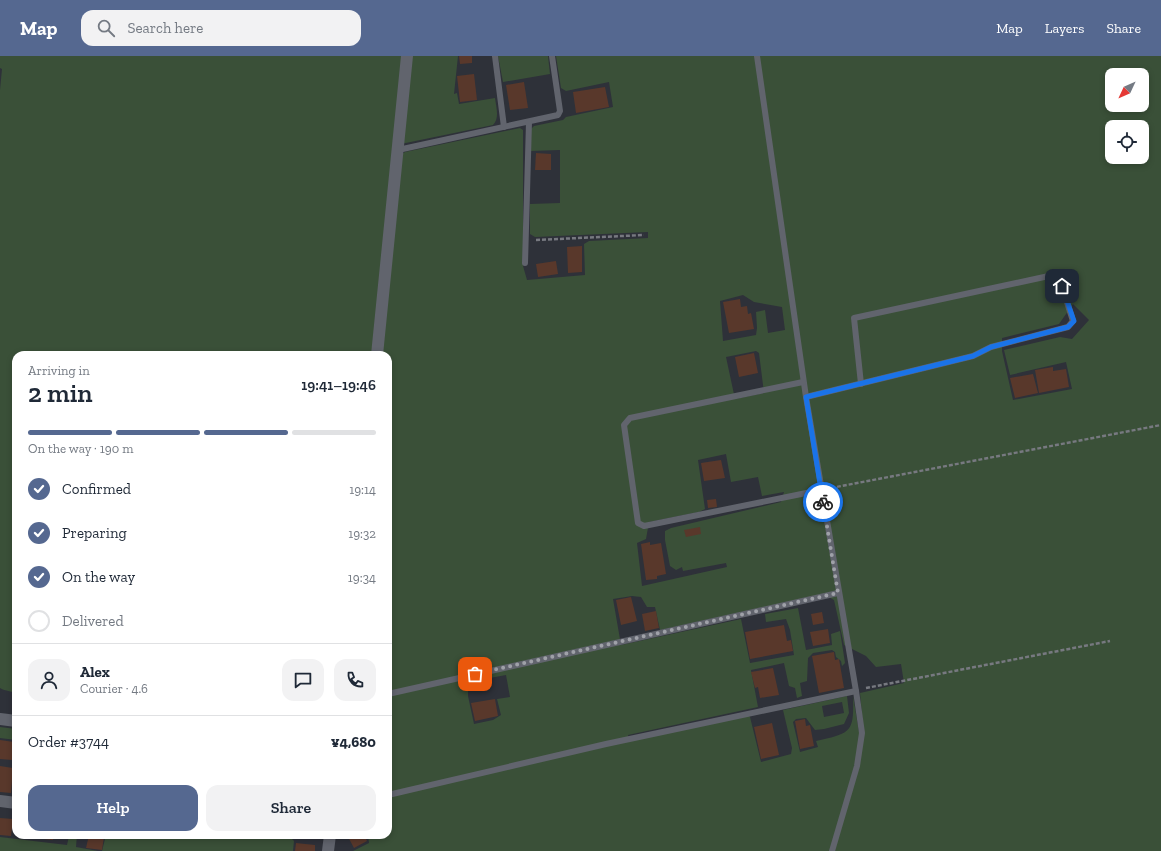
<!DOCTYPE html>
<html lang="en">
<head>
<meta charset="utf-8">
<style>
  :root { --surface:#fff; --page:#f2f2f3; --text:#1f2937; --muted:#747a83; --line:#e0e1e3; --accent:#556890 }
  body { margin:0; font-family:"Zilla Slab",serif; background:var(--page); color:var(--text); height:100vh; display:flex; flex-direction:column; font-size:15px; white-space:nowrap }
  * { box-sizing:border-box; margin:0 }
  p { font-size:13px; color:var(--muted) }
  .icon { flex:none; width:22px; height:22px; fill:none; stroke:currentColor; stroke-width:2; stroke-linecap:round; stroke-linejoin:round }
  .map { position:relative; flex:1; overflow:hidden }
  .details { position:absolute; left:12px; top:295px; width:380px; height:488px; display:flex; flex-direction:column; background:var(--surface); border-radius:12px; box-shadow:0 2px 6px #0003 }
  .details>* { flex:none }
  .needle { width:26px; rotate:226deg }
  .tools { position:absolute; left:1105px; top:12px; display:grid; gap:8px }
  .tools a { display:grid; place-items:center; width:44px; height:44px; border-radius:8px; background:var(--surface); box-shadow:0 2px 6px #0003; font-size:20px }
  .pin { position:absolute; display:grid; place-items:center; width:34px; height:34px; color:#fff; margin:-17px; border-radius:8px; box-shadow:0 2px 6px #0006 }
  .courier { position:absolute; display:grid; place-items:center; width:40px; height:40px; margin:-20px; border:3px solid #1a73e8; border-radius:50%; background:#fff; color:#222; box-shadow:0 1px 5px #0007 }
  .summary em { font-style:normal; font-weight:600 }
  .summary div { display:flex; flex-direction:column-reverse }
  .summary { display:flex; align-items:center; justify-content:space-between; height:68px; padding:0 16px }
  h1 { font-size:26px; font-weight:600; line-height:30px }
  .bar { display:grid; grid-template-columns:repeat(4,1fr); gap:6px 4px; align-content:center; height:48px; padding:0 16px }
  .bar i { height:5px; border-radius:3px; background:var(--line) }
  .bar .current { background:var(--accent) }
  .bar p { grid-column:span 4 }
  .line { display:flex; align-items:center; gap:10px; padding:0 16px; border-top:1px solid var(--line) }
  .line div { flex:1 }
  .round { display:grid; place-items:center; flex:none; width:42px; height:42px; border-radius:12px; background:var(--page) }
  ol { padding:0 16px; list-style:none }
  li { display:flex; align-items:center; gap:12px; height:44px }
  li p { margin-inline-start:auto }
  li .icon { padding:4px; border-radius:50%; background:var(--accent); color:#fff; stroke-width:4 }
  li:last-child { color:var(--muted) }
  li i { width:22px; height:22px; border:2px solid var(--line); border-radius:50% }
  .cta { display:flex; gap:8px; margin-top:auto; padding:8px 16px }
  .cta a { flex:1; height:46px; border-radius:12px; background:var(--accent); color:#fff; font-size:16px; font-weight:600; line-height:46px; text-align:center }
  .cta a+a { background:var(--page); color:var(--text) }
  header { display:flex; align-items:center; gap:24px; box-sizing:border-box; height:56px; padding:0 20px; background:var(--accent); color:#fff }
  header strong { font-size:19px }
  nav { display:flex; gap:22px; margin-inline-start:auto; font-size:14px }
  .search { width:280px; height:36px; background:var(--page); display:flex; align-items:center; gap:10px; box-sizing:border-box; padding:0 14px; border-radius:12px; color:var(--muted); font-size:15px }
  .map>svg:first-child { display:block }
</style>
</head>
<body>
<header>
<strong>Map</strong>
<div class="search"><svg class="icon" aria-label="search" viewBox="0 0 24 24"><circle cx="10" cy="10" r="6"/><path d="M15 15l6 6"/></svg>Search here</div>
<nav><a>Map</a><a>Layers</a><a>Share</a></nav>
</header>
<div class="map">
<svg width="1161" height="795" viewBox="0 0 1161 795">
  <rect width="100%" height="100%" fill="#2e3139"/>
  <g fill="#3a5038" fill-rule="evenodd">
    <path d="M0 0H458L454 38 457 37 459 48 495 42C496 51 500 62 493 69L396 89 402 98 405 96 520 72 523 74V210L527 224 585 219 584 188 589 185 648 182V176L535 181 530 178V148L560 147V94L530 95V74L534 70 563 64 566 61 613 51 609 26 566 35 561 32 556 0H1161V795H353L369 787 368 779H388V299H16V638C11 634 6 636 0 632V34L2 13 0 12ZM1112 19H1142V49H1112ZM1112 71H1142V101H1112ZM743 239 754 246 782 251 785 274 768 277 765 254 756 256 757 272 756 279 723 285 720 245ZM1073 248 1089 264 1072 283 1060 281 1004 294 1010 319 1066 306 1072 333 1013 344 1002 295V282L1059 268ZM756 295 759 297 764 337 735 343 726 301ZM726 398 731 426 758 421 762 440 784 436 781 446 671 472 665 475V484L670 510 676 514 682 511 683 515 726 507 727 511 642 530 637 487 646 483 649 466 699 456 705 453 698 404ZM823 538 834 544 844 589 866 600 876 611 901 608 904 627 860 637 863 670 859 676 853 640C854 676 852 677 816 685L818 691 800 696 793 666 796 663 806 662 815 674 824 673 844 668 849 657 847 640 783 654 792 692 791 698 761 706 750 661 748 659 629 684 628 679 758 651 751 614 784 607 789 630 795 632 797 642 802 640 800 627 807 625 808 602 813 597 832 594 835 596 836 601 841 605 842 610 845 607 840 575 831 578 832 589 806 594 798 552 765 558 766 566 786 563 790 574 794 599 750 607 741 563 621 589 613 543 632 540 641 541 647 551H655L660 574ZM506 619 510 641 497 643 501 659 493 664 474 668 468 640V626ZM842 646 844 657 824 661 822 650Z"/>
    <path d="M498 0H548L550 18 503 26Z"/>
    <path d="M0 671 16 673V684L0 682Z"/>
    <path d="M64 779H77L76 791 98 795H0V781L67 789 69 780Z"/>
    <path d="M106 779H270L290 781 294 785 293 795H102Z"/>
  </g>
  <g fill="#59382b">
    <path d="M459 0H472V7L460 8Z"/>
    <path d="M474 18 477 44 460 46 457 20Z"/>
    <path d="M524 26 528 52 510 54 506 29Z"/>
    <path d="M605 31 609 51 576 57 573 36Z"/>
    <path d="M536 97 551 98V114H535Z"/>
    <path d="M582 190V216L568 217 567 191Z"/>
    <path d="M556 205 558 218 538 221 536 208Z"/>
    <path d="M740 243 741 251 747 250 748 258 751 257 754 273 729 277 723 246Z"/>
    <path d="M754 297 758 317 739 321 735 301Z"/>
    <path d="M1053 311V315L1066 313 1069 331 1039 337 1035 314Z"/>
    <path d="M1033 318 1038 337 1015 342 1010 322Z"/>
    <path d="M721 404 725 422 704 425 701 407Z"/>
    <path d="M716 443 717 451 708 452 707 444Z"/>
    <path d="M700 471 701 478 686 481 684 474Z"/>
    <path d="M650 486V489L661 487 666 518 657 520V523L646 524 641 488Z"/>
    <path d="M631 541 637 565 621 569 616 544Z"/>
    <path d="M656 555 659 572 645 575 642 558Z"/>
    <path d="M822 556 824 567 813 569 811 558Z"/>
    <path d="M784 569 787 585 791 584 793 595 750 603 745 576Z"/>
    <path d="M828 573 830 587 813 590 810 576Z"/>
    <path d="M834 596 835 604 839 603 844 632 819 637 812 600Z"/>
    <path d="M773 612 779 639 760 642 758 631 755 632 751 616Z"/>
    <path d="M495 643 498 660 475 665 471 647Z"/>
    <path d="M805 663 806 670 810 669 814 690 800 693 795 665Z"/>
    <path d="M772 667 779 699 761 703 754 671Z"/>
    <path d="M0 684 14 686 12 704 0 703Z"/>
    <path d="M0 710 13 712 11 737 0 736Z"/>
    <path d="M0 762 13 763 11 780 0 779Z"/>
    <path d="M27 779H54L53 784 27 781Z"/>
    <path d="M89 779 104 781 102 794 86 792Z"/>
    <path d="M347 779H364L367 785 354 792Z"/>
    <path d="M296 787 315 789V795H295Z"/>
  </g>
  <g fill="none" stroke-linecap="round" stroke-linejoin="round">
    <g stroke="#777980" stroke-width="2.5" stroke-dasharray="4 2" stroke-linecap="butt">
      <path d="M536 184 644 179"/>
      <path d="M831 432 1161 369"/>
      <path d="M866 632 1110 585"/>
    </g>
    <g stroke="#61646d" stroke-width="6">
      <path d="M495 0 504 71"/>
      <path d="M757 0 806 341 856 635 862 677 857 710 832 795"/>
      <path d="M398 94 558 59 560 55 552 0"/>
      <path d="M525 207 529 66"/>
      <path d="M803 326 630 362 624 369 638 467 644 470 821 434"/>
      <path d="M806 341 973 300 991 291 1068 271 1073 265 1058 218 854 262 861 328"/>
      <path d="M388 638 838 537"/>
      <path d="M388 739 606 688 856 635"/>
    </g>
    <g stroke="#61646d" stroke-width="12">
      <path d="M377 299 407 0"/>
      <path d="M0 663 16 665"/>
      <path d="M0 745 16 747"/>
      <path d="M328 795 330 779"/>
    </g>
  </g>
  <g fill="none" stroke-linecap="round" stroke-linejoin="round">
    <path stroke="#9fa1a8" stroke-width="4" stroke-dasharray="0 7.2" d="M475 618 838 537 823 446"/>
    <path stroke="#1a73e8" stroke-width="5" d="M823 446 806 341 973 300 991 291 1068 271 1074 265 1062 230"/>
  </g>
</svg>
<div class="tools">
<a><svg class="needle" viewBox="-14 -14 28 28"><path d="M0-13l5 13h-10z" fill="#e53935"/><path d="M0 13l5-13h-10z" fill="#747a83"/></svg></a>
<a><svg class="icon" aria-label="locate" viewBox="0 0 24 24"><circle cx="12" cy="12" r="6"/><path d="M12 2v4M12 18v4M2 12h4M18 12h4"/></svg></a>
</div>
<div class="pin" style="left:475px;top:618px;background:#ea580c"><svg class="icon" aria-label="bag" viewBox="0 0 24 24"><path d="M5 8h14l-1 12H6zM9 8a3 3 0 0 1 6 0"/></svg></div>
<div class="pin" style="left:1062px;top:230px;background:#1f2937"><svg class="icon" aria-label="home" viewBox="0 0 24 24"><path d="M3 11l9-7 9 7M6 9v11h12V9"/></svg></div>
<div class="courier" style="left:823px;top:446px"><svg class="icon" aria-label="bike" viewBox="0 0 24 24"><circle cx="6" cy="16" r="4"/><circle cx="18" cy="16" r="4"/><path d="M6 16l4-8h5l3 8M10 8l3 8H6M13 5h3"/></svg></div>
<section class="details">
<div class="summary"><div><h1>2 min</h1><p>Arriving in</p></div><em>19:41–19:46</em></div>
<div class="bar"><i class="current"></i><i class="current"></i><i class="current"></i><i></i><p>On the way · 190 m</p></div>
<ol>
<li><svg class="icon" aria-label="check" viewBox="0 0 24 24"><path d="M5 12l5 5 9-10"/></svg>Confirmed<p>19:14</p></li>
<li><svg class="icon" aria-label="check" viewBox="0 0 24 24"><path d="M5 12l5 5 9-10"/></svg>Preparing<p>19:32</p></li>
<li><svg class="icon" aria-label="check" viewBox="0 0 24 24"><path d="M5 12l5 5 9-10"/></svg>On the way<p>19:34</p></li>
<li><i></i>Delivered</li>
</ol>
<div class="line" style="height:72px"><a class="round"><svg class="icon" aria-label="person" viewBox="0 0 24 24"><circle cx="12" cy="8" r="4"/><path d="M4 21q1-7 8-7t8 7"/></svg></a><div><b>Alex</b><p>Courier · 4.6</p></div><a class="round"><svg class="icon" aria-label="chat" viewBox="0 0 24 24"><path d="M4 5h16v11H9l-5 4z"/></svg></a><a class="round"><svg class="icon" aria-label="phone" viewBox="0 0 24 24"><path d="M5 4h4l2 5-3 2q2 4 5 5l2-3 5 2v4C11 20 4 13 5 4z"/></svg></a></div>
<div class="line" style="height:52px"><div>Order #3744</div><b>¥4,680</b></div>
<div class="cta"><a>Help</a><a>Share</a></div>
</section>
</div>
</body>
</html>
